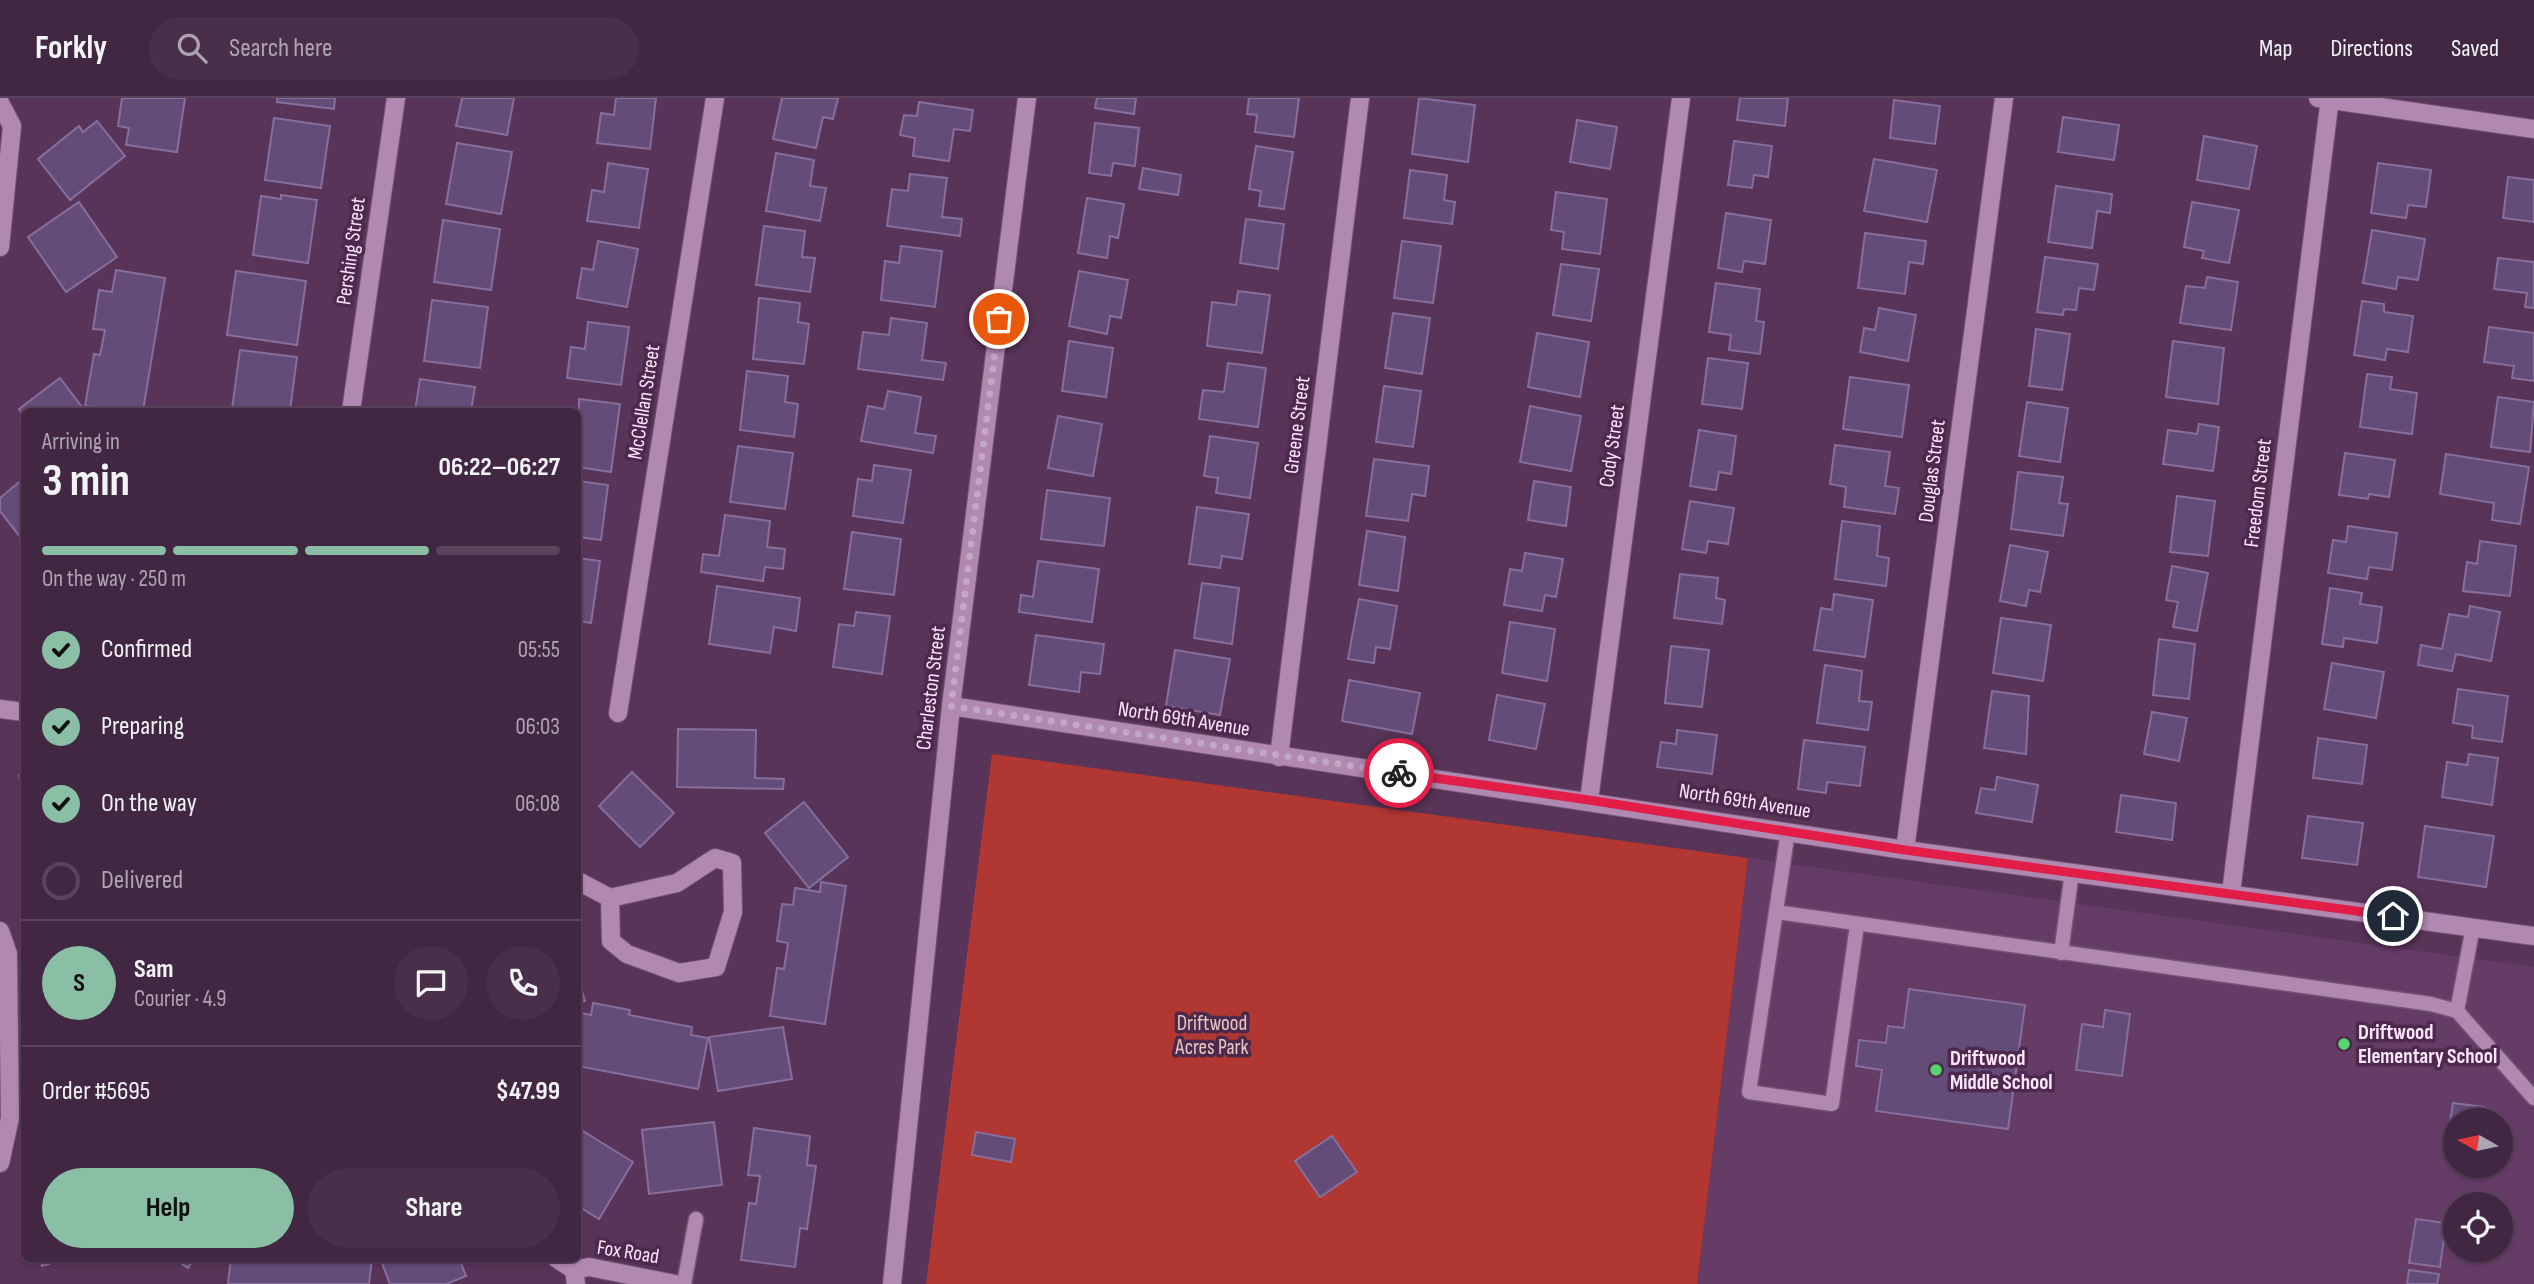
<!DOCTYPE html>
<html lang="en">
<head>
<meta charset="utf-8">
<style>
  :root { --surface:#422742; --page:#492f49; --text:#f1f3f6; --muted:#aea5b2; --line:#5a445b; --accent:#8abfa5 }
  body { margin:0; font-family:"Sofia Sans Condensed",sans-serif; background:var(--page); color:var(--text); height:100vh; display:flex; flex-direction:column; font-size:26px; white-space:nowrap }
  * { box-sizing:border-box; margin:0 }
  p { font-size:23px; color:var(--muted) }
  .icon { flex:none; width:38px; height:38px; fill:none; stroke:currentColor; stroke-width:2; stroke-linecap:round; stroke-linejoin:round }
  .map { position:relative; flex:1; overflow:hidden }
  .panel { position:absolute; left:21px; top:310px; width:560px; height:854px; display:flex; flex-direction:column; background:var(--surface); border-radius:10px; box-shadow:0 2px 5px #0004,0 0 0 2px var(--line) }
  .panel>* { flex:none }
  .needle { width:46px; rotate:279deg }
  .fabs { position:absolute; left:2443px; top:1010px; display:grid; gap:14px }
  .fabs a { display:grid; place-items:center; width:70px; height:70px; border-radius:50%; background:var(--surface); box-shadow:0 2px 5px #0004,0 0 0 2px var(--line); font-size:35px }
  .pin { position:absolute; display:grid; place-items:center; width:60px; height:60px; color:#fff; margin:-30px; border:4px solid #fff; border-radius:50%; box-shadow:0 2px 7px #0007 }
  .courier { position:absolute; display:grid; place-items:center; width:70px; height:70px; margin:-35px; border:5px solid #e11d48; border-radius:50%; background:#fff; color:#222; box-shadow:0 2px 9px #0007 }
  .overview em { font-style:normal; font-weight:700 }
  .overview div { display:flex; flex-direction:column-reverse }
  .overview { display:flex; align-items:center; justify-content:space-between; height:119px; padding:0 21px }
  h1 { font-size:46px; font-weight:700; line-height:52px }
  .bar { display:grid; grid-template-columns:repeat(4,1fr); gap:10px 7px; align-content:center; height:84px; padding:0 21px }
  .bar i { height:9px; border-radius:5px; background:var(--line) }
  .bar .selected { background:var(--accent) }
  .bar p { grid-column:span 4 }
  .line { display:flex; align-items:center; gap:18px; padding:0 21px; border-top:2px solid var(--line) }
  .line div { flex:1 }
  .round { display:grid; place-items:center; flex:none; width:74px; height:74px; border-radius:37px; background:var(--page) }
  ol { padding:0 21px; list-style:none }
  li { display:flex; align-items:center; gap:21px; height:77px }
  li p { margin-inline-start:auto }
  li .icon { padding:7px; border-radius:50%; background:var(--accent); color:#111; stroke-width:4 }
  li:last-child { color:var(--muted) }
  li i { width:38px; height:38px; border:4px solid var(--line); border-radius:50% }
  .cta { display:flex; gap:14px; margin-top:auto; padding:14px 21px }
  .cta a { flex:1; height:80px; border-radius:42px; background:var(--accent); color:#111; font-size:28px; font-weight:700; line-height:80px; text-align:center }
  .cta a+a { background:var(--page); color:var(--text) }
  header { display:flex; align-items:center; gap:42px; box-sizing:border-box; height:98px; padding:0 35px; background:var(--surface); border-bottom:2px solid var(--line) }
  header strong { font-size:33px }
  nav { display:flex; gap:38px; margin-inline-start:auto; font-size:24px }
  .search { width:490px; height:63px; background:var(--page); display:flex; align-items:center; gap:18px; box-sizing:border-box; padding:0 24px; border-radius:38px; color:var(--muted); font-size:26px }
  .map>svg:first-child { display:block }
</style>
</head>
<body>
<header>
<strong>Forkly</strong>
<div class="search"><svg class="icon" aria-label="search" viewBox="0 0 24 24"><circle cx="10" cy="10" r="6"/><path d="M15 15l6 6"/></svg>Search here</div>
<nav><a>Map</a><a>Directions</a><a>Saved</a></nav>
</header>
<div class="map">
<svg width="2534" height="1186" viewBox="0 0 2534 1186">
  <rect width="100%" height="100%" fill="#583458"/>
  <path fill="#653c65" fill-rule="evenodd" d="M1748 760 2534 869V1186H1697ZM2455 1022H2501V1068H2455ZM2455 1106H2501V1152H2455Z"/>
  <path fill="#b03732" d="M992 656 1748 760 1697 1186H926Z"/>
  <g fill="#634c78" stroke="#866f9d" stroke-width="2">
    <path d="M122 0H185L177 54 126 47 129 30 118 28Z"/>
    <path d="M277 0H335L334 11 277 4Z"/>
    <path d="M462 0H514L507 37 456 28Z"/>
    <path d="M616 0H656L650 51 597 45 601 15 614 17Z"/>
    <path d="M782 0H838L833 21 823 19 816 50 773 41Z"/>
    <path d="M1097 0H1136L1134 16 1095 10Z"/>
    <path d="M1249 0H1299L1294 39 1255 34 1257 17 1247 16Z"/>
    <path d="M1419 0 1475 7 1468 64 1412 56Z"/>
    <path d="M1740 0H1788L1785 28 1737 22Z"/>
    <path d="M1894 2 1940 8 1935 46 1890 40Z"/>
    <path d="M919 4 973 12 970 33 954 31 949 63 913 58 915 40 900 37 904 17 917 18Z"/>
    <path d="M2063 19 2119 27 2114 62 2058 54Z"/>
    <path d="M274 20 330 28 321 90 265 82Z"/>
    <path d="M1577 22 1617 29 1610 71 1570 64Z"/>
    <path d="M97 23 125 58 70 102 38 61 79 28 83 34Z"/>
    <path d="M1095 25 1139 30 1135 68 1113 65 1111 78 1089 75Z"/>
    <path d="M2204 38 2257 48 2249 91 2197 82Z"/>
    <path d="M1734 43 1772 48 1768 79 1754 77 1752 90 1728 87Z"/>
    <path d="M457 45 512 54 501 116 446 106Z"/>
    <path d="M1256 48 1293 54 1284 111 1259 108 1261 93 1249 91Z"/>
    <path d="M776 55 814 62 810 88 826 90 820 123 766 113Z"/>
    <path d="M1874 61 1937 72 1927 124 1864 113Z"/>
    <path d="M608 65 648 71 639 130 587 123 592 92 604 94Z"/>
    <path d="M2378 65 2431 72 2426 109 2408 107 2406 120 2371 115Z"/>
    <path d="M1143 70 1181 77 1178 97 1139 91Z"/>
    <path d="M1410 72 1447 77 1444 102 1455 104 1452 126 1404 120Z"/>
    <path d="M910 76 947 80 942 119 962 121 960 138 887 128 892 91 908 93Z"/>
    <path d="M2508 79 2534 82V124L2503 120Z"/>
    <path d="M2056 88 2112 96 2110 115 2097 113 2092 150 2048 144Z"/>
    <path d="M1556 94 1607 101 1600 156 1562 151 1564 134 1551 132Z"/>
    <path d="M281 97 317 102 308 165 253 157 261 98 281 101Z"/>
    <path d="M1087 100 1124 106 1118 140 1110 138 1107 160 1078 155Z"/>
    <path d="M79 104 117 159 66 194 28 139Z"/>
    <path d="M2192 104 2239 112 2229 165 2202 160 2204 153 2184 149Z"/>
    <path d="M1726 115 1771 122 1765 166 1744 163 1742 174 1718 170Z"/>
    <path d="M1246 121 1284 126 1278 171 1240 165Z"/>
    <path d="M443 122 500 131 491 192 434 184Z"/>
    <path d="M764 128 805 133 802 159 815 160 810 194 756 187Z"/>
    <path d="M2372 132 2425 141 2418 182 2398 179 2396 191 2363 185Z"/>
    <path d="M1865 135 1926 143 1923 166 1909 164 1905 196 1858 190Z"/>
    <path d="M598 143 638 151 627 209 577 200 582 170 593 172Z"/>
    <path d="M1402 143 1441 148 1433 205 1394 200Z"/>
    <path d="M901 148 942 153 935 209 881 202 885 163 899 165Z"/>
    <path d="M2045 159 2098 166 2094 192 2079 190 2076 212 2064 211 2063 217 2037 214Z"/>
    <path d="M2498 160 2534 164V210L2525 209 2527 195 2494 191Z"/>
    <path d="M1561 166 1599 171 1591 223 1553 217Z"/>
    <path d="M116 172 165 180 143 313 85 308 94 256 100 257 105 232 93 231 99 192 112 194Z"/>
    <path d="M236 173 306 183 297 247 227 237Z"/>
    <path d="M1079 173 1128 182 1121 220 1110 218 1107 236 1069 228Z"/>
    <path d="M2207 179 2238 184 2231 232 2180 225 2186 188 2205 190Z"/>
    <path d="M1716 185 1760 191 1756 223 1764 224 1760 256 1729 252 1731 237 1709 234Z"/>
    <path d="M1238 193 1270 197 1262 255 1207 248 1212 204 1236 207Z"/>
    <path d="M759 200 800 205 798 224 809 226 804 266 753 261Z"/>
    <path d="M432 202 488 209 480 270 424 263Z"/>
    <path d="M2362 203 2384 206V214L2413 218 2408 254 2387 251 2385 262 2354 257Z"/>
    <path d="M1879 210 1916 217 1908 263 1860 254 1864 230 1875 232Z"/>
    <path d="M1393 215 1430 220 1422 276 1385 270Z"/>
    <path d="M891 220 927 225 922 262 946 265 943 282 858 271 863 234 889 237Z"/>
    <path d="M588 224 629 229 621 287 567 280 571 249 585 251Z"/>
    <path d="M2489 229 2534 235V283L2512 280 2514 268 2484 264Z"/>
    <path d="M2036 231 2070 236 2062 292 2029 288Z"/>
    <path d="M1537 235 1589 244 1580 299 1528 289Z"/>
    <path d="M1069 243 1113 250 1106 299 1062 293Z"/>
    <path d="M2173 243 2224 250 2218 306 2166 299Z"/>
    <path d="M240 252 297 259 290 313 232 311Z"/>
    <path d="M1708 260 1748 265 1742 311 1702 306Z"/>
    <path d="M1228 265 1266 270 1258 329 1199 321 1203 292 1224 294Z"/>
    <path d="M747 273 788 278 785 304 798 306 794 339 740 332Z"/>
    <path d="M2367 276 2392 279 2390 291 2417 295 2412 336 2360 329Z"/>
    <path d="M1850 279 1909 287 1902 339 1843 331Z"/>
    <path d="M60 280 85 313H24V319L19 311Z"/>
    <path d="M420 281 475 289 471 313H415Z"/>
    <path d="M1384 288 1421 293 1413 349 1376 344Z"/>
    <path d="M888 293 921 299 915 335 936 338 933 355 861 343 868 308 884 311Z"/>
    <path d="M2498 299 2534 304 2530 354 2491 349Z"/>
    <path d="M579 301 620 306 611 374 578 369Z"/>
    <path d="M2027 304 2068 310 2060 364 2019 358Z"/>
    <path d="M1530 308 1581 318 1571 373 1520 364Z"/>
    <path d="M1058 318 1102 326 1093 378 1048 370Z"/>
    <path d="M2199 326 2219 329 2213 373 2163 366 2168 332 2197 336Z"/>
    <path d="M1699 332 1736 338 1731 376 1719 374 1716 392 1690 388Z"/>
    <path d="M1210 338 1258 345 1250 400 1216 395 1218 380 1204 378Z"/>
    <path d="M1835 347 1890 354 1885 388 1899 390 1895 416 1844 409 1846 389 1830 386Z"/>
    <path d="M738 348 793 355 785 411 730 404Z"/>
    <path d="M2345 355 2395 362 2389 399 2369 396 2368 401 2339 397Z"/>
    <path d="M2446 356 2529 369 2520 426 2492 422 2494 405 2440 396Z"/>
    <path d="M1374 361 1429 368 1425 398 1412 396 1408 423 1366 418Z"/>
    <path d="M874 367 911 372 903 425 853 418 858 381 872 383Z"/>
    <path d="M2018 374 2063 379 2059 405 2068 406 2063 438 2011 431Z"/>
    <path d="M24 380V444L0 413V400Z"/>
    <path d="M578 383 608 387 601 442 578 439Z"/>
    <path d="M1534 383 1571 389 1566 428 1528 422Z"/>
    <path d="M1047 392 1110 400 1104 448 1041 441Z"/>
    <path d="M2177 398 2215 403 2208 458 2170 454Z"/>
    <path d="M1690 403 1734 410 1728 446 1708 443 1706 455 1682 451Z"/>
    <path d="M1197 409 1249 416 1242 461 1222 458 1220 470 1189 466Z"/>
    <path d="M725 417 770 423 767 449 785 451 783 471 765 469 763 483 701 474 703 456 719 458Z"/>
    <path d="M1842 423 1880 428 1877 458 1889 460 1886 488 1835 481Z"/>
    <path d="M2348 428 2397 435 2392 472 2369 469 2367 481 2328 475 2333 442 2346 444Z"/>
    <path d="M1367 433 1405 439 1398 493 1359 487Z"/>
    <path d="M852 434 901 441 894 497 844 491Z"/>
    <path d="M2480 443 2516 448 2510 498 2463 493 2467 464 2477 466Z"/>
    <path d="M2010 447 2048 454 2040 494 2029 492 2026 508 2000 503Z"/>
    <path d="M1525 455 1563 461 1556 499 1545 497 1542 513 1504 507 1510 471 1522 473Z"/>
    <path d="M578 460 600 463 591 525 578 523Z"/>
    <path d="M1038 463 1099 471 1092 524 1019 514 1021 497 1033 499Z"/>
    <path d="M2172 468 2208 475 2197 533 2173 529 2178 504 2166 502Z"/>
    <path d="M1680 476 1718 480 1716 500 1725 502 1722 526 1674 520Z"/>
    <path d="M1202 485 1239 490 1232 546 1194 540Z"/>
    <path d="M717 488 800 500 796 533 774 529 770 555 709 546Z"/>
    <path d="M2330 490 2362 495 2360 506 2382 509 2377 545 2344 540 2343 549 2322 546Z"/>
    <path d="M1834 496 1873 502 1865 559 1814 552 1821 510 1832 512Z"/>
    <path d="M1359 501 1397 508 1390 551 1376 549 1374 565 1348 561Z"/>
    <path d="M2470 508 2500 514 2491 563 2456 556 2452 573 2418 567 2421 547 2442 551 2449 516 2468 519Z"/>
    <path d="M856 514 890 518 882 576 833 569 839 526 854 528Z"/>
    <path d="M2001 520 2051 527 2043 583 1993 575Z"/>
    <path d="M1510 524 1555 531 1547 583 1502 575Z"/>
    <path d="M1036 537 1104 546 1100 576 1081 574 1079 594 1029 587Z"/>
    <path d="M2159 541 2195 546 2189 601 2153 597Z"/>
    <path d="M1671 548 1709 552 1702 609 1665 605Z"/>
    <path d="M1175 552 1230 561 1220 617 1166 608Z"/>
    <path d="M2332 565 2384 574 2376 620 2324 611Z"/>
    <path d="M1825 567 1862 573 1859 603 1872 604 1868 632 1817 625Z"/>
    <path d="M1349 582 1420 595 1412 636 1342 623Z"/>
    <path d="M2458 591 2508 598 2502 644 2472 640 2473 628 2453 625Z"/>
    <path d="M1992 593 2029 598 2026 656 1984 650Z"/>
    <path d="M1497 597 1545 606 1536 651 1489 642Z"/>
    <path d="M2152 614 2187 620 2179 663 2144 656Z"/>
    <path d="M678 631 756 632 755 680 784 681 783 691 677 689Z"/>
    <path d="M1677 632 1717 637 1712 676 1657 669 1661 644 1676 646Z"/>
    <path d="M2318 640 2367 647 2362 686 2313 680Z"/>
    <path d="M1804 642 1865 649 1860 688 1827 684 1826 695 1798 691Z"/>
    <path d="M2469 656 2498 660 2492 707 2442 699 2447 664 2467 667Z"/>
    <path d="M632 674 674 715 640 749 599 708Z"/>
    <path d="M24 676V705L19 677Z"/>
    <path d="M1997 679 2038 687 2032 724 1976 715 1981 690 1995 692Z"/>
    <path d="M2121 697 2176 705 2172 742 2116 734Z"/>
    <path d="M804 704 848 759 809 790 765 735Z"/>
    <path d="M2308 718 2363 725 2357 767 2302 760Z"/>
    <path d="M2425 728 2494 738 2486 789 2418 779Z"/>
    <path d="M821 784 846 788 825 926 770 918 777 870 784 871 788 845 777 843 782 806 793 807 795 790 820 794Z"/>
    <path d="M578 879 585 903 578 905Z"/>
    <path d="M1909 891 2025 907 2008 1031 1876 1013 1882 972 1856 968 1859 942 1886 945 1888 928 1904 930Z"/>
    <path d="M593 905 630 912 629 917 692 929 691 937 708 940 698 991 578 968V914L591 917Z"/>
    <path d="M2105 912 2130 916 2122 978 2076 972 2082 926 2103 929Z"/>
    <path d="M783 929 792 981 718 993 709 939Z"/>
    <path d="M2453 1005 2485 1009 2483 1022H2455V1038L2448 1037Z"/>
    <path d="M714 1024 722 1087 649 1096 642 1032Z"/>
    <path d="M578 1030 633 1064 599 1121 578 1108Z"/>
    <path d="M754 1030 810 1038 807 1067 816 1068 807 1131 800 1130 795 1169 741 1162 749 1105 756 1106 760 1078 748 1077Z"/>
    <path d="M976 1034 1015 1041 1011 1064 972 1057Z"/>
    <path d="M1332 1038 1357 1074 1320 1099 1295 1063Z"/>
    <path d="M2416 1121 2446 1125 2440 1169 2409 1165Z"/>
    <path d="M40 1160H68L42 1168Z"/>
    <path d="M173 1160H194L188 1170Z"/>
    <path d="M231 1160H372L369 1186H228Z"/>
    <path d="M380 1160H459L466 1178 446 1186H390Z"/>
    <path d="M2409 1172 2439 1176 2437 1186H2407Z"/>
  </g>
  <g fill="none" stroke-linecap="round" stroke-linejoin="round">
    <defs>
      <g id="lane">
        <path d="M1788 733 1749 994 1832 1006 1857 827"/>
        <path d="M1776 814 2431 906 2457 913 2534 1000"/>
        <path d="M2061 855 2072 774"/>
        <path d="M2457 913 2473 829"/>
        <path d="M684 1186 696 1121"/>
      </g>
      <g id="street">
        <path d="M0 5 12 28 0 149"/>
        <path d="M351 313 396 0"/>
        <path d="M951 608 1905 752 2534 838"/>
        <path d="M0 611 24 614"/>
        <path d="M618 615 715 0"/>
        <path d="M1279 659 1360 0"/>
        <path d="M1589 702 1681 0"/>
        <path d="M1905 752 2004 0"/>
        <path d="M578 783 610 800 677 785 715 760 732 765 733 814 716 869 679 875 627 856 611 843 610 800"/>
        <path d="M2231 795 2330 0"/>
        <path d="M0 833 8 856 10 1020 0 1065"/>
        <path d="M556 1160 574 1172 576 1186"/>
        <path d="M574 1172 589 1169 675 1186"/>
        <path d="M892 1186 951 608 1027 0"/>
      </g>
      <path id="secondary" d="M2318 0 2534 31"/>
    </defs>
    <use href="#lane" stroke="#725472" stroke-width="17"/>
    <use href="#street" stroke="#725472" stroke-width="20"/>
    <use href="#secondary" stroke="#725472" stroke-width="20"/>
    <use href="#lane" stroke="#b088b0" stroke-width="14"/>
    <use href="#street" stroke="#b088b0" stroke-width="18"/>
    <use href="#secondary" stroke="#b088b0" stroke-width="18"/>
  </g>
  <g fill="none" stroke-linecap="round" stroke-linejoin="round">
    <path stroke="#c3a8c3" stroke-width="7" stroke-dasharray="0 12.6" d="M999 221 951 608 1399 675"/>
    <path stroke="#e11d48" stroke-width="9" d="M1399 675 1589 702 1905 752 2393 818"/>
  </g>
  <g fill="#59d56f" stroke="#4d2a4d" stroke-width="2.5">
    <circle cx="2344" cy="946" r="7"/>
    <circle cx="1936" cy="972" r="7"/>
  </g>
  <g text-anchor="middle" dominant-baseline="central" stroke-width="7" stroke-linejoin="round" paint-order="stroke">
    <g font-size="21" fill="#fde7fc" stroke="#4d2a4d">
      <text transform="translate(351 153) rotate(-82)">Pershing Street</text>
      <text transform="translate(644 304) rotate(-81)">McClellan Street</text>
      <text transform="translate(1297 327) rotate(-83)">Greene Street</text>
      <text transform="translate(1612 348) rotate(-82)">Cody Street</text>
      <text transform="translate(1932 373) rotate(-83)">Douglas Street</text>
      <text transform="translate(2258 395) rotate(-83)">Freedom Street</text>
      <text transform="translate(931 590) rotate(-83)">Charleston Street</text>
      <text transform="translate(1184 621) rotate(9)">North 69th Avenue</text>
      <text transform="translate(1745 703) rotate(9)">North 69th Avenue</text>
      <text transform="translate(628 1154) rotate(9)">Fox Road</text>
    </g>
    <g font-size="21" fill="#eac7c3" stroke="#4d2a4d">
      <text x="1212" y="925">Driftwood<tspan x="1212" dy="24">Acres Park</tspan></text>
    </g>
    <g font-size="21" font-weight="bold" fill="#fde7fc" stroke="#4d2a4d" text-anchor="start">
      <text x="2358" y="934">Driftwood<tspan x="2358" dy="24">Elementary School</tspan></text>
      <text x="1950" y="960">Driftwood<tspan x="1950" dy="24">Middle School</tspan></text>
    </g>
  </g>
</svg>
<div class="fabs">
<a><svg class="needle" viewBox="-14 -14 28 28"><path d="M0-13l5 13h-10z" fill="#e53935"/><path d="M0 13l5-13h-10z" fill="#aea5b2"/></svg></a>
<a><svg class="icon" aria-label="locate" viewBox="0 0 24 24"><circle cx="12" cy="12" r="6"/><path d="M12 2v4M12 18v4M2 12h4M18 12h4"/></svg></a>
</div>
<div class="pin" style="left:999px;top:221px;background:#ea580c"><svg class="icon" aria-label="bag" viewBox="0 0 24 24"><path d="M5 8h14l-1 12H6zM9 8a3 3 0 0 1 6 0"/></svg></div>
<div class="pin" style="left:2393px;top:818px;background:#1f2937"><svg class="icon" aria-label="home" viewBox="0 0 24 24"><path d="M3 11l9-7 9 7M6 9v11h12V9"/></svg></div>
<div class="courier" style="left:1399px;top:675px"><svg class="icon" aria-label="bike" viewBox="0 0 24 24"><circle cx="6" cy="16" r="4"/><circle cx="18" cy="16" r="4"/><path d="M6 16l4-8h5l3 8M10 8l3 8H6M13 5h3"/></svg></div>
<section class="panel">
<div class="overview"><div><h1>3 min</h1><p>Arriving in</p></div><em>06:22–06:27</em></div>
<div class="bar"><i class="selected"></i><i class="selected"></i><i class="selected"></i><i></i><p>On the way · 250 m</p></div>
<ol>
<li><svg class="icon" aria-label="check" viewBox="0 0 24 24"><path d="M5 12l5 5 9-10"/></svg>Confirmed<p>05:55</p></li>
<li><svg class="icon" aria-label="check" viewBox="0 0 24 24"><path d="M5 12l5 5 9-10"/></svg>Preparing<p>06:03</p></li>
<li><svg class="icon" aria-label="check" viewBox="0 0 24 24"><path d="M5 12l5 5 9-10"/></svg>On the way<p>06:08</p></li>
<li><i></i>Delivered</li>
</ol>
<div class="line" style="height:126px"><b class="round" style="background:var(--accent);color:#111">S</b><div><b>Sam</b><p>Courier · 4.9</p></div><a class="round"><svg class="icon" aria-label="chat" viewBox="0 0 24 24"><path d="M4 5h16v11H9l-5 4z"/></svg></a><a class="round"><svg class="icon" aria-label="phone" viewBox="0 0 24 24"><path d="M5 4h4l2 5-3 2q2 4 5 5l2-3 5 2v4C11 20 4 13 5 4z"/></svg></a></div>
<div class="line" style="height:91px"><div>Order #5695</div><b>$47.99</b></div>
<div class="cta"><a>Help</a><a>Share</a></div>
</section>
</div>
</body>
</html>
